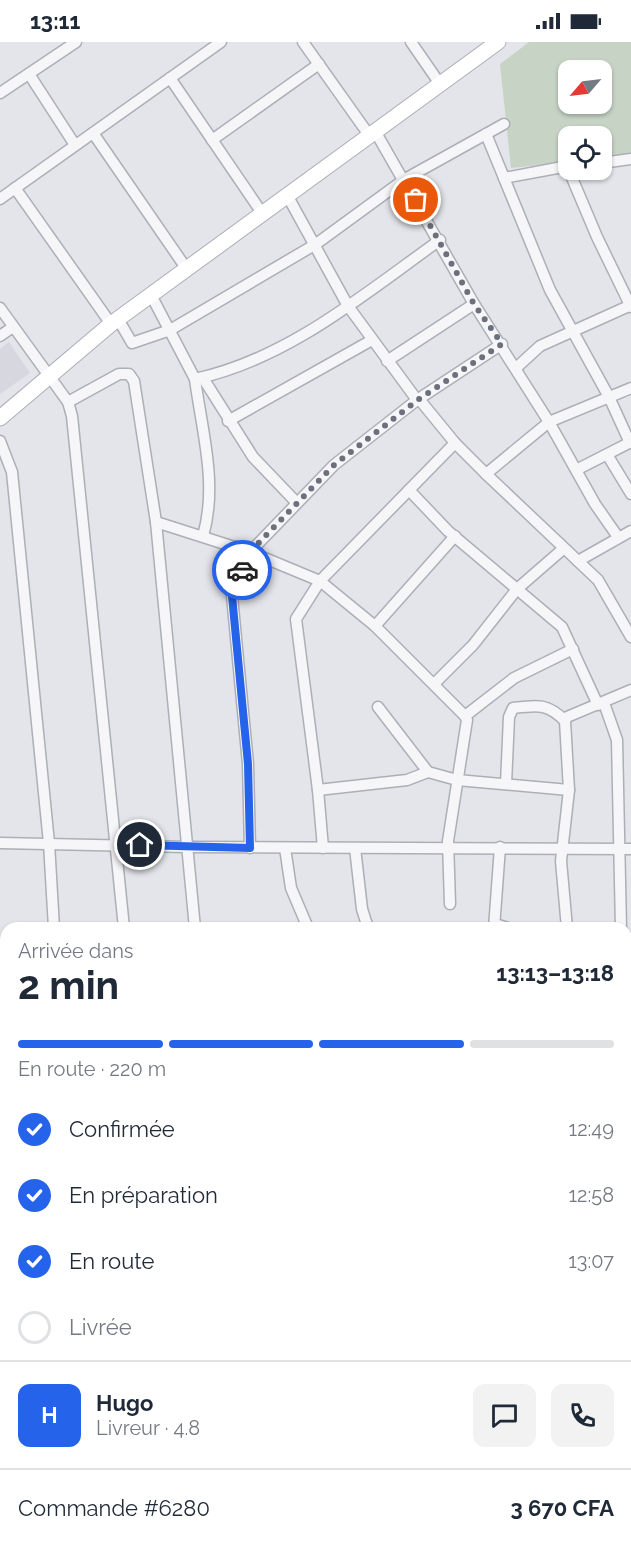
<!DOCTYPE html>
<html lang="fr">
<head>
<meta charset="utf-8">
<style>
  :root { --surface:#fff; --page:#f2f2f3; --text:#1f2937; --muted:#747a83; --line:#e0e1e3; --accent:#2563eb }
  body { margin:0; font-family:Raleway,sans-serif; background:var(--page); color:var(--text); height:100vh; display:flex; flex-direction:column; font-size:22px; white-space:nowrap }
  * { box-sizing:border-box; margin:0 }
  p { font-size:20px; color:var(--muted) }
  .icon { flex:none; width:33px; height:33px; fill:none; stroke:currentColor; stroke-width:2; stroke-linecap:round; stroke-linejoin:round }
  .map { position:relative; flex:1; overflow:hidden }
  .panel { position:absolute; left:0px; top:880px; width:632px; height:638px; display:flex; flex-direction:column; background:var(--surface); border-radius:18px 18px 0 0; box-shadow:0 2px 4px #0004 }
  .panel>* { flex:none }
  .needle { width:39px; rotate:242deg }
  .buttons { position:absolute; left:558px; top:18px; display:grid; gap:12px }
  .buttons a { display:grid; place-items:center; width:54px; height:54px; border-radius:12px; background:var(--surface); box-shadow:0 2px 4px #0004; font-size:30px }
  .pin { position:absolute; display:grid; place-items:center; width:51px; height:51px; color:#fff; margin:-26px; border:3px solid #fff; border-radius:50%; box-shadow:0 2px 6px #0007 }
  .courier { position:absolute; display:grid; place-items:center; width:60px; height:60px; margin:-30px; border:4px solid #2563eb; border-radius:50%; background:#fff; color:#222; box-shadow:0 2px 8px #0007 }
  .head em { font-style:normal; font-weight:700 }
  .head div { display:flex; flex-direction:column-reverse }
  .head { display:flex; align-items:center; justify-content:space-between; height:102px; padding:0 18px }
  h1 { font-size:39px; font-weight:700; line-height:45px }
  .bar { display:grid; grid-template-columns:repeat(4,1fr); gap:9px 6px; align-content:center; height:72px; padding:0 18px }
  .bar i { height:8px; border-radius:4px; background:var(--line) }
  .bar .on { background:var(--accent) }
  .bar p { grid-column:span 4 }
  .line { display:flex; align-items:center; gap:15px; padding:0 18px; border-top:2px solid var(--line) }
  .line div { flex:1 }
  .round { display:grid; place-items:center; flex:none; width:63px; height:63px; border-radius:12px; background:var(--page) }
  ol { padding:0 18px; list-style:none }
  li { display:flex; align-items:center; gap:18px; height:66px }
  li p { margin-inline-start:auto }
  li .icon { padding:6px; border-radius:50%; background:var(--accent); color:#fff; stroke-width:4 }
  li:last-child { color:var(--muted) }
  li i { width:33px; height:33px; border:3px solid var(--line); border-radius:50% }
  .status { display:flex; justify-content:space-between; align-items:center; height:42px; padding:0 30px; background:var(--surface); direction:ltr }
  .status svg { height:16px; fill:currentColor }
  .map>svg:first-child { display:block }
</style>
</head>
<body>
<div class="status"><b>13:11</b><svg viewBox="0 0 49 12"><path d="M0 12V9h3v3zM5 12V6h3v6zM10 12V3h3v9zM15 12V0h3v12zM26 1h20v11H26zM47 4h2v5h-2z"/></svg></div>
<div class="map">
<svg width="631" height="1517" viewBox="0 0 631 1517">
  <rect width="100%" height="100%" fill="#e3e5ea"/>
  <path fill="#d6d7df" d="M9 300 30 331 0 352V307Z"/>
  <path fill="#c6d3c5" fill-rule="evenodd" d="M529 0H631V113L602 116V94H568V120L511 126 500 22ZM568 28H602V62H568Z"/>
  <path fill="#a2acc7" d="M626 1205H631V1311L626 1312Z"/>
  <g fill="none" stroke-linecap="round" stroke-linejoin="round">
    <defs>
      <g id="street">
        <path d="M303 0 369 93"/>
        <path d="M411 0 440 42"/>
        <path d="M29 32 75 103"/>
        <path d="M170 36 262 171"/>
        <path d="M0 51 76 0"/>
        <path d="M375 89 474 262 549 380 595 462 618 495"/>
        <path d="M93 91 186 226"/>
        <path d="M486 92 550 248 609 355 630 401"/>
        <path d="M212 98 319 22"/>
        <path d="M602 121 631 117"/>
        <path d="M567 124 597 195 631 265"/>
        <path d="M504 136 568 124"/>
        <path d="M15 146 111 282"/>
        <path d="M287 153 348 264 417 358"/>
        <path d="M0 157 221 0"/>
        <path d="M151 253 195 337C288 317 364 252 440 198"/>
        <path d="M0 266 68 360 72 374 124 886"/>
        <path d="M118 277 132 301 170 288 316 202 405 137 504 82"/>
        <path d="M0 294 13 285"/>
        <path d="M387 319 474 262"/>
        <path d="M516 326 540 304 631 263"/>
        <path d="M203 336 253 415 296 460"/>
        <path d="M195 337C202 390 218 442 203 494"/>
        <path d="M419 357 455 401 486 432 598 538 631 595"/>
        <path d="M68 360 119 332H129L134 339 156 480 195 886"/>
        <path d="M228 379 372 298"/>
        <path d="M0 399 12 430 49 801 54 886"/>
        <path d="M608 414 631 452"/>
        <path d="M578 427 631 400"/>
        <path d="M486 432 549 380 631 346"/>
        <path d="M409 448 448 489 562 585 598 663"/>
        <path d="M156 480 250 510 320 539 375 584 465 674 467 678 448 799 450 862"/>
        <path d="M578 519 631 489"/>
        <path d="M375 584 455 494"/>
        <path d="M434 642 473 603 517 547 563 507"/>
        <path d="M604 661 617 698 621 886"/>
        <path d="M378 665 428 730"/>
        <path d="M465 674 514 636 573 607"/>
        <path d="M565 679 567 675 631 648"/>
        <path d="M506 742 509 675 513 666C537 663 548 661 565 679L569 748 561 819 567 886"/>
        <path d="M318 748 407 738 428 730 457 738 569 748"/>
        <path d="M0 801 187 805 631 807"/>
        <path d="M250 806 248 722 232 554 250 510 334 423 417 358 502 302"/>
        <path d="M285 806 291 846 308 886"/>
        <path d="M323 806 318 748 296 577 320 539 455 401"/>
        <path d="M355 806 362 867 368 886"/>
        <path d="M495 882 508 886"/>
        <path d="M494 886 500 805"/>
        <path d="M626 936H631"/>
        <path d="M626 1067H631"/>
        <path d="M0 1083 6 1086"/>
        <path d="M0 1095 6 1094"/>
        <path d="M626 1192 631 1191"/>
        <path d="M0 1243 6 1244"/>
        <path d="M0 1298 6 1299"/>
        <path d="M626 1329 631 1326"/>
        <path d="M626 1508 627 1517"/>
        <path d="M209 1512 214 1517"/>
        <path d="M280 1512 285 1517"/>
        <path d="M578 1512 583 1517"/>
        <path d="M0 1514 3 1517"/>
        <path d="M142 1517 145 1512"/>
      </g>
      <g id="secondary">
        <path d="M0 376 111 282 498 0"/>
        <path d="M0 1419 6 1425"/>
        <path d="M89 1512 94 1517"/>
      </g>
      <g id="highway">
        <path d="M0 968 6 975"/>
        <path d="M0 992 6 998"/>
        <path d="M486 1512 491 1517"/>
        <path d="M509 1512 514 1517"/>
      </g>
    </defs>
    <use href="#street" stroke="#acafb7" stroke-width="13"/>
    <use href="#secondary" stroke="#acafb7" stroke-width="17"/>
    <use href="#highway" stroke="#8c90a0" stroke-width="20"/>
    <use href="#street" stroke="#f6f6f9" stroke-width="10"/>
    <use href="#secondary" stroke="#fff" stroke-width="15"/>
    <use href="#highway" stroke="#fff" stroke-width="18"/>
  </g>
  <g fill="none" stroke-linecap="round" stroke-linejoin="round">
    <path stroke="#6c6f7c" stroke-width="6" stroke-dasharray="0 10.8" d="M242 528 250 510 334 423 419 357 502 302 474 262 416 158"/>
    <path stroke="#2563eb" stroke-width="8" d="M140 803 250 806 248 722 232 554 242 528"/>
  </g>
</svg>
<div class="buttons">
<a><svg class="needle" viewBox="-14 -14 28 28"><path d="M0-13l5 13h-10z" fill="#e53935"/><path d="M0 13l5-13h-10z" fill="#747a83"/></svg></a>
<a><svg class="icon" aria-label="locate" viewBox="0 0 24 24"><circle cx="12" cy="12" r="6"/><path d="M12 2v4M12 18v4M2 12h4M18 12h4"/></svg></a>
</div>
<div class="pin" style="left:416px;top:158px;background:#ea580c"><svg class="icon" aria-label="bag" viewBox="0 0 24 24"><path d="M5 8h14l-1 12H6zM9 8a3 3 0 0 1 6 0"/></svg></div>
<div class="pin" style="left:140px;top:803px;background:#1f2937"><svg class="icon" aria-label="home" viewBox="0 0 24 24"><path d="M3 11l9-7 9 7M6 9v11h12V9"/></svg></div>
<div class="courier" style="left:242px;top:528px"><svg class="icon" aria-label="car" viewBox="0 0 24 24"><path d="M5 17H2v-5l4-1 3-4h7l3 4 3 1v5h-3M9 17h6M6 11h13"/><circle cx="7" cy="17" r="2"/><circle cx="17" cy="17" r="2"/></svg></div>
<section class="panel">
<div class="head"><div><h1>2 min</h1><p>Arrivée dans</p></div><em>13:13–13:18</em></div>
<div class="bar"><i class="on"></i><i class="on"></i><i class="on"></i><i></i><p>En route · 220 m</p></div>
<ol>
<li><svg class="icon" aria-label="check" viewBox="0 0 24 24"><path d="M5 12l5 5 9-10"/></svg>Confirmée<p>12:49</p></li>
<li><svg class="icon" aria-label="check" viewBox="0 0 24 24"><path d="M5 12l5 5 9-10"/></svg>En préparation<p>12:58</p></li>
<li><svg class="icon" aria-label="check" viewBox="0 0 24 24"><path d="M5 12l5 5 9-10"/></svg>En route<p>13:07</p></li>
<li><i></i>Livrée</li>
</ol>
<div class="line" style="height:108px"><b class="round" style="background:var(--accent);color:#fff">H</b><div><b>Hugo</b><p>Livreur · 4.8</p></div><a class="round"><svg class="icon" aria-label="chat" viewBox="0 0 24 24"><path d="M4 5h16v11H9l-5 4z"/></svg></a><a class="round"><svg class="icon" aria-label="phone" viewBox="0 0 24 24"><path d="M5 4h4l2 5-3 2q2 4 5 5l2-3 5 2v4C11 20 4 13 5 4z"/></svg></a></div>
<div class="line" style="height:78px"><div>Commande #6280</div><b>3 670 CFA</b></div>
</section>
</div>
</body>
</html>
